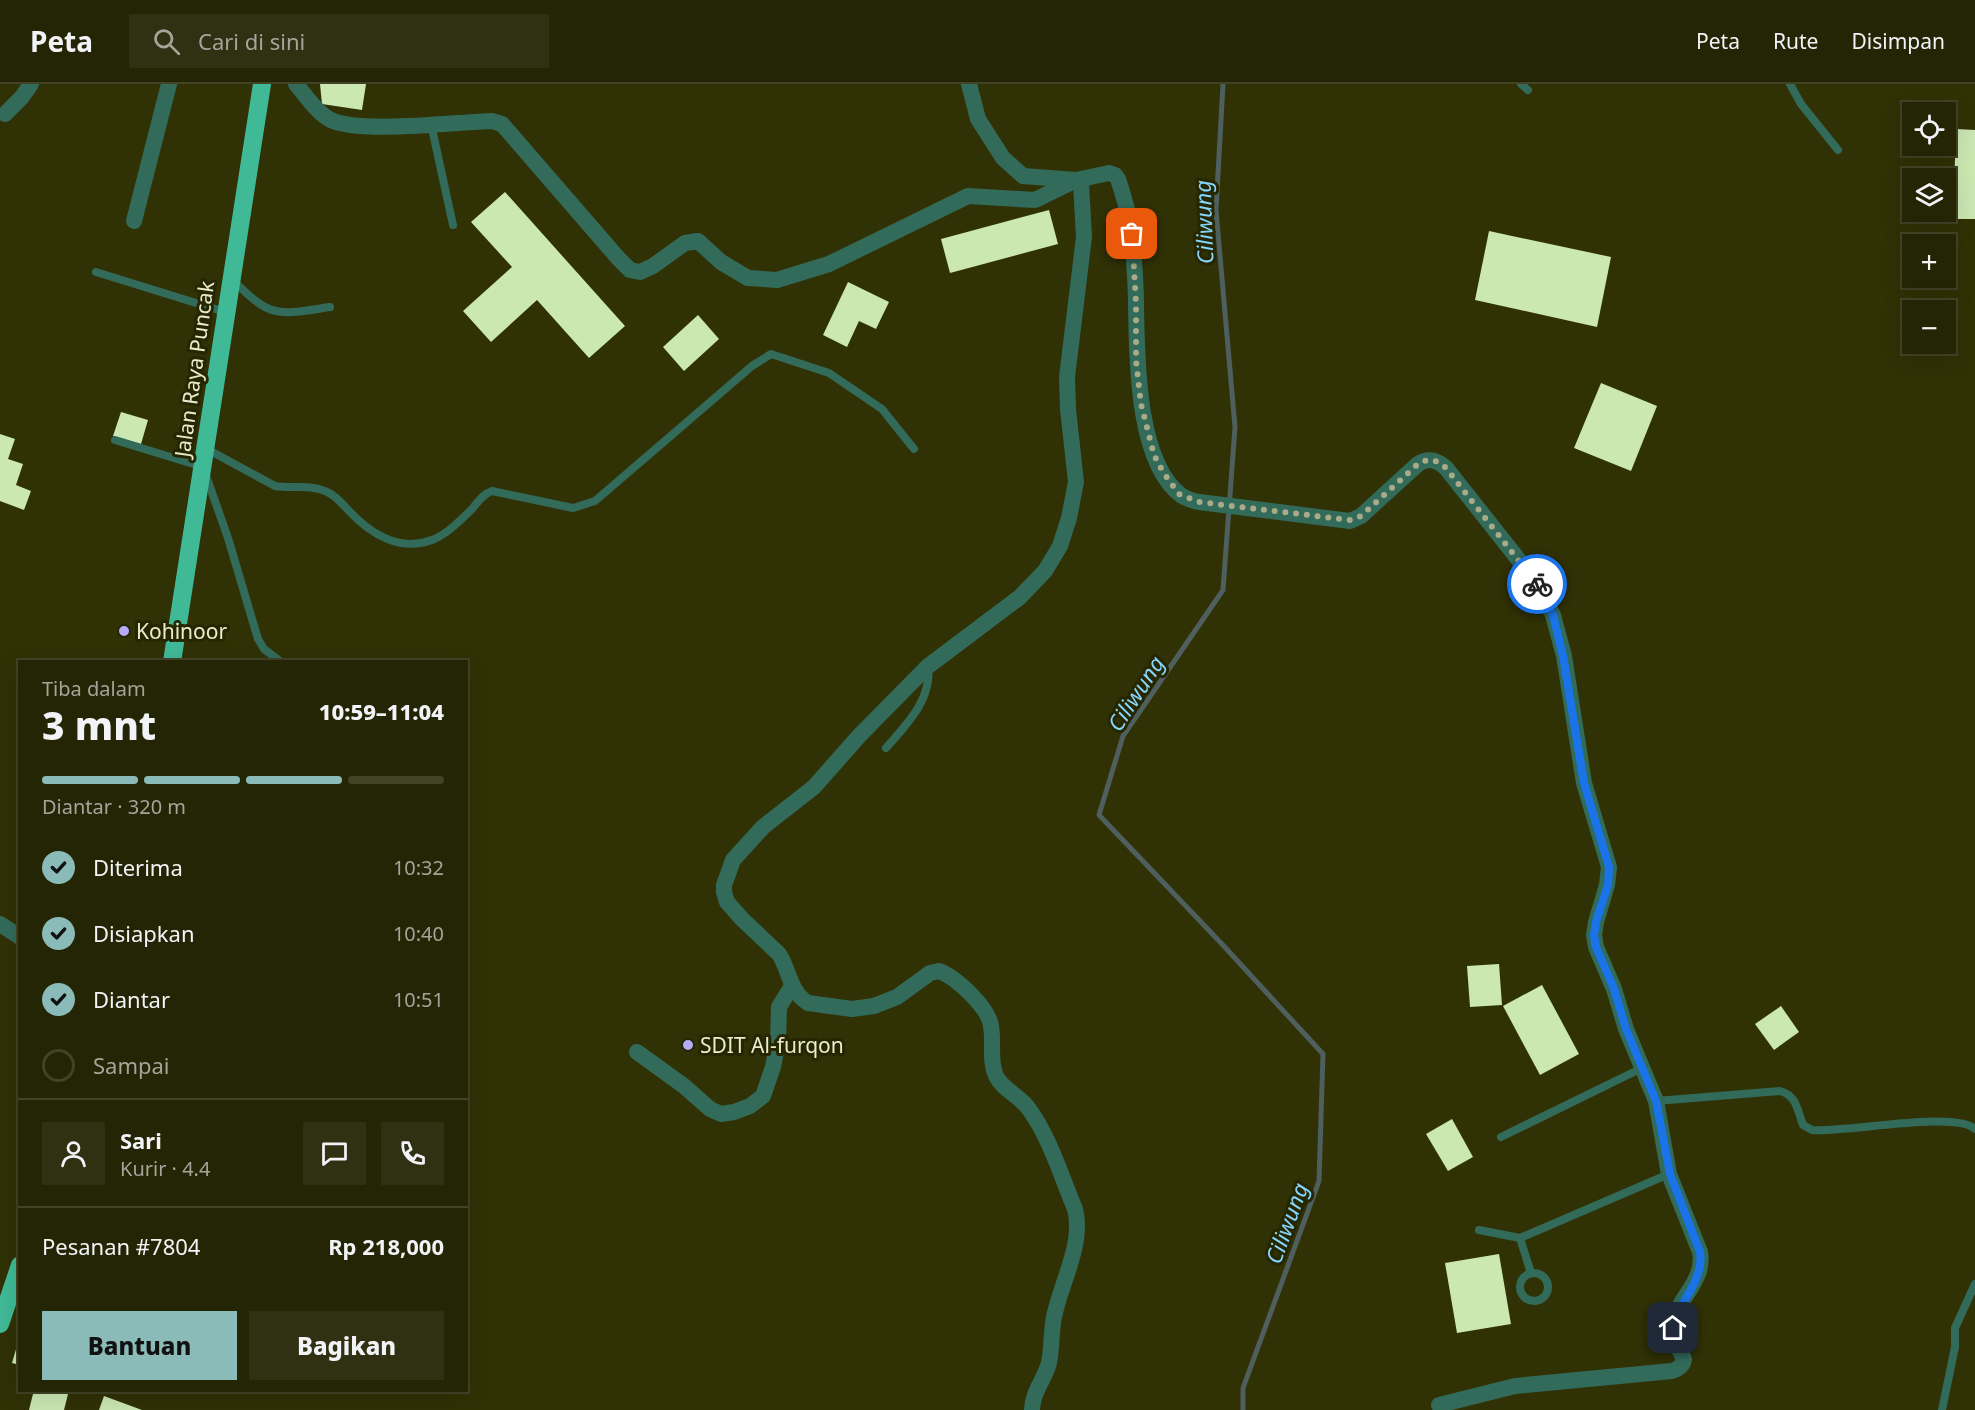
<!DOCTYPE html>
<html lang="id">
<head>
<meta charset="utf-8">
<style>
  :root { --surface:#242504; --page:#303113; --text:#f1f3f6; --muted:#a3a59a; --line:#414226; --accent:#8bbbb9 }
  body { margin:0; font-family:"Noto Sans",sans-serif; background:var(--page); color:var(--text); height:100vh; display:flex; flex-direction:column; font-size:22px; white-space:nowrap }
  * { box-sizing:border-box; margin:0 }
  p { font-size:20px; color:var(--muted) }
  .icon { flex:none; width:33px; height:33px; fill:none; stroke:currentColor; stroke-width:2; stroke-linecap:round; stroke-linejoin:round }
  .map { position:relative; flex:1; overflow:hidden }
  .side { position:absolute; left:18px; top:576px; width:450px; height:732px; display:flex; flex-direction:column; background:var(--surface); border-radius:0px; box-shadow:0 6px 24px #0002,0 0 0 2px var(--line) }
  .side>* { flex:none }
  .controls { position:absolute; left:1902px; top:18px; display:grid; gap:12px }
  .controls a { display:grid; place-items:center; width:54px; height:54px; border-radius:0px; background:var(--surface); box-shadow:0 6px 24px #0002,0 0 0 2px var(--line); font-size:30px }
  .pin { position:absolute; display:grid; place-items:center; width:51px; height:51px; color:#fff; margin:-26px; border-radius:12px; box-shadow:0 3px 9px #0006 }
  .courier { position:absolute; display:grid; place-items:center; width:60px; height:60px; margin:-30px; border:4px solid #1a73e8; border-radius:50%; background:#fff; color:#222; box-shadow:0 2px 8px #0007 }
  .head em { font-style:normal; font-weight:800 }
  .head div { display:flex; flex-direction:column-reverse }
  .head { display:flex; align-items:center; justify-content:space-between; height:102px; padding:0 24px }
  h1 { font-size:39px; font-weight:800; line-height:45px }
  .bar { display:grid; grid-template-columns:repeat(4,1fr); gap:9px 6px; align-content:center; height:72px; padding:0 24px }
  .bar i { height:8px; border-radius:4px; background:var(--line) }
  .bar .current { background:var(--accent) }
  .bar p { grid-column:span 4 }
  .line { display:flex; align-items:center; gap:15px; padding:0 24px; border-top:2px solid var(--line) }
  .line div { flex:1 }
  .round { display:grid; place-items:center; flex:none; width:63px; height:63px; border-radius:0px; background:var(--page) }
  ol { padding:0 24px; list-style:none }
  li { display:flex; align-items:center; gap:18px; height:66px }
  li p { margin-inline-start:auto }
  li .icon { padding:6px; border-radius:50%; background:var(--accent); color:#111; stroke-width:4 }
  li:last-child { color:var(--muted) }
  li i { width:33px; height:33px; border:3px solid var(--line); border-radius:50% }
  .button { display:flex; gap:12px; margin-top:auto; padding:12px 24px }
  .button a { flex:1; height:69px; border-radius:0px; background:var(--accent); color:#111; font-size:24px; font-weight:800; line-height:69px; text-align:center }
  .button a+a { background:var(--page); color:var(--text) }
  header { display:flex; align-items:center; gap:36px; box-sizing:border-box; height:84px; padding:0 30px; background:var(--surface); border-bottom:2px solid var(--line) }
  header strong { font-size:28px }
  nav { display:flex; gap:33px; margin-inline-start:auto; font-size:21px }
  .search { width:420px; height:54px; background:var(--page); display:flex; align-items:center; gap:15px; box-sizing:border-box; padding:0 21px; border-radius:0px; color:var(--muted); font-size:22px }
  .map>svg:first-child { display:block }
</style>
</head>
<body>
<header>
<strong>Peta</strong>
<div class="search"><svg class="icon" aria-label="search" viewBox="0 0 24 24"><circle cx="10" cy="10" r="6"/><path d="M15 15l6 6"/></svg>Cari di sini</div>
<nav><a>Peta</a><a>Rute</a><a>Disimpan</a></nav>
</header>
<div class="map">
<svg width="1975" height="1326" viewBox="0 0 1975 1326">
  <rect width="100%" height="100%" fill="#303105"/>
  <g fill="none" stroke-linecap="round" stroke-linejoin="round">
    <path stroke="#4e5f5e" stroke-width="5" d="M1223 0 1216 126 1235 343 1223 506 1123 652 1099 731 1221 859 1323 970 1319 1097 1243 1304V1326"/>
  </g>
  <g fill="#cbe7b2">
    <path d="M320 0H366L362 26 322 20Z"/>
    <path d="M1956 45 1975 46V135H1953Z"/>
    <path d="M505 108 625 242 589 274 537 216 491 258 463 227 512 183 471 138Z"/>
    <path d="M1049 126 1058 160 950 189 941 155Z"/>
    <path d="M1489 147 1611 173 1597 243 1475 216Z"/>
    <path d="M848 198 889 218 876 245 859 237 847 263 823 251Z"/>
    <path d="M698 231 719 255 684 287 663 263Z"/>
    <path d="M1601 299 1657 322 1631 387 1574 364Z"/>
    <path d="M121 328 148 336 141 360 113 352Z"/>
    <path d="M0 350 15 355 8 375 23 380 16 401 31 407 24 426 0 417Z"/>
    <path d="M1499 880 1502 921 1470 923 1467 882Z"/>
    <path d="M1542 901 1579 970 1540 991 1503 922Z"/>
    <path d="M1781 922 1799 948 1774 966 1755 940Z"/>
    <path d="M1452 1035 1473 1073 1448 1087 1426 1050Z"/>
    <path d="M1499 1170 1511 1240 1457 1249 1445 1179Z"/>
    <path d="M19 1255 20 1256V1281L12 1279Z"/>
    <path d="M34 1306H69L64 1326H29Z"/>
    <path d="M104 1312 142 1326H99Z"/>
  </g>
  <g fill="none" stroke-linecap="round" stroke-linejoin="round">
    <g stroke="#336b5a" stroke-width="8">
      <path d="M1521 0 1528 6"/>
      <path d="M1790 0 1801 20 1838 66"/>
      <path d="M431 40 453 141"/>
      <path d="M96 188 225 228"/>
      <path d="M232 195C271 235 277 231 330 223"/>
      <path d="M115 356 203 383 228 454 258 555 264 565 281 578"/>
      <path d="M205 364 275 402C292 405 310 400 325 407 336 411 342 420 350 428 371 450 400 468 432 456 446 451 461 436 472 425 478 418 483 410 492 407L573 424 595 417 752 282 771 270 829 289 882 325 914 365"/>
      <path d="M886 664C905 642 932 616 928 584"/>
      <path d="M1656 1017 1780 1007C1797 1012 1797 1025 1803 1041L1812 1046C1844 1049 1956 1026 1975 1045"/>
      <path d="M1501 1053 1642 984"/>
      <path d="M1479 1146 1520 1154 1669 1090"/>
      <path d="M1520 1154 1531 1189"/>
      <circle cx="1534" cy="1203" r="14"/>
      <path d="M1942 1326 1955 1263V1244L1975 1200"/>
    </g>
    <g stroke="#336b5a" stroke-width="16">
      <path d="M296 0C306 12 317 29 331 36 359 50 457 38 492 37L502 40 618 174 630 186 640 188 653 182 685 159 698 157 721 178 748 194 777 196 829 180 968 112 1035 116 1076 96 1081 99 1084 153 1067 293 1068 325 1076 398 1069 434 1060 462 1045 487 1020 513 927 583 859 652 814 703 763 743 733 776 724 801V808L727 818 742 835 779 870C790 887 789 907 808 919L852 925 874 922 897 913 930 889 939 887C956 893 989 924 991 942 994 959 989 977 996 992 1003 1006 1020 1012 1029 1025 1050 1054 1061 1092 1075 1125 1084 1160 1061 1198 1054 1233 1051 1248 1052 1264 1049 1279 1044 1297 1033 1306 1032 1326"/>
      <path d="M969 0 978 35 1003 74 1023 92 1076 96 1109 89 1115 91 1118 95C1124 113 1130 133 1132 153 1134 175 1136 199 1136 221 1137 272 1136 379 1182 412 1187 415 1194 417 1199 418L1350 437 1361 432 1418 380C1429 373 1437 376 1446 384L1537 499 1553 531 1564 572 1584 699 1609 783 1607 801 1596 838 1594 851 1596 863 1614 905 1626 945 1656 1017 1669 1090 1700 1168C1706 1199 1672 1218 1673 1244 1673 1255 1679 1265 1684 1275 1683 1282 1678 1285 1672 1287L1515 1302 1439 1321"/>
      <path d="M5 30 22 13 31 0"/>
      <path d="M134 137 169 0"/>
      <path d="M0 840 20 853"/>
      <path d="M637 968 684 1002 710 1025 721 1030 734 1028 750 1022 763 1012 773 983 778 957 779 923 792 902"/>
    </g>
    <g stroke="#40b997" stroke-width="18">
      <path d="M172 578 262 0"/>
      <path d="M0 1240 20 1181"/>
    </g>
  </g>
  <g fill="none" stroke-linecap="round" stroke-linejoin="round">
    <path stroke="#a9ab88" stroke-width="6" stroke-dasharray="0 10.8" d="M1132 150 1136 219V277L1141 320 1154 371 1163 388 1179 410 1199 418 1350 436 1361 432 1418 380C1429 373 1437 376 1446 384L1537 500"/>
    <path stroke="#1a73e8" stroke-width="8" d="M1537 500 1553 531 1563 572 1584 699 1609 783 1608 801 1596 838 1594 851 1596 863 1614 905 1626 945 1656 1017 1670 1090 1700 1168C1704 1192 1684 1216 1673 1236V1244"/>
  </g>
  <g fill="#b7abf8" stroke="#262700" stroke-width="2">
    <circle cx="124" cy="547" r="6"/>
    <circle cx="688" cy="961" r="6"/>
  </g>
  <g text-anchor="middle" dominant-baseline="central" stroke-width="6" stroke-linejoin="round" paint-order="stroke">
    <g font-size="21" fill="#eaeccf" stroke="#262700">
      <text transform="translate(194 285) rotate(-82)">Jalan Raya Puncak</text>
    </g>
    <g font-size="21" fill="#eaeccf" stroke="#262700" text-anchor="start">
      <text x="136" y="547">Kohinoor</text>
      <text x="700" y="961">SDIT Al-furqon</text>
    </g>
    <g font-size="22" font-style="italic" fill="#86d5fc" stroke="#262700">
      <text transform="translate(1203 138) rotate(-92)">Ciliwung</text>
      <text transform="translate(1135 609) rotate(-57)">Ciliwung</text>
      <text transform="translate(1286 1139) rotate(-70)">Ciliwung</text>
    </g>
  </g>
</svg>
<div class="controls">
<a><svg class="icon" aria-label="locate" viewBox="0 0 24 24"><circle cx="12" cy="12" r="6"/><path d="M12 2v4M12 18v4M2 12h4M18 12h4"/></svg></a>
<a><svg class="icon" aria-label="layers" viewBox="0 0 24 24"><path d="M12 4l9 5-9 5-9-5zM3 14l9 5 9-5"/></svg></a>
<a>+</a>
<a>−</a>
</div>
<div class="pin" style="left:1132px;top:150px;background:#ea580c"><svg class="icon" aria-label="bag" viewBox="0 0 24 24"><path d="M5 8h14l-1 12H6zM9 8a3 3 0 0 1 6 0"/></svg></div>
<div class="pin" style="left:1673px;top:1244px;background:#1f2937"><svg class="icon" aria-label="home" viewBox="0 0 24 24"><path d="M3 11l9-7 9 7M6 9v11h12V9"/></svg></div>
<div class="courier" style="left:1537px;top:500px"><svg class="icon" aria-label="bike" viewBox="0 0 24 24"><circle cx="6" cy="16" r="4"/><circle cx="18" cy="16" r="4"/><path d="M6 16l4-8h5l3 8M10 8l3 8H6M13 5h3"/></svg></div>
<section class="side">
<div class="head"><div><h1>3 mnt</h1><p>Tiba dalam</p></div><em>10:59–11:04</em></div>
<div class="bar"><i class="current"></i><i class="current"></i><i class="current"></i><i></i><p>Diantar · 320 m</p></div>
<ol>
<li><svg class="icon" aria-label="check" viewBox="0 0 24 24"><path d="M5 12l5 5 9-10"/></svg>Diterima<p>10:32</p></li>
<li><svg class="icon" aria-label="check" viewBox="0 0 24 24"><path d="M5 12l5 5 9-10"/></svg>Disiapkan<p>10:40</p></li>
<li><svg class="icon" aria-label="check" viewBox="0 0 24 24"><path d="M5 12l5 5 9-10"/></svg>Diantar<p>10:51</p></li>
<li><i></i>Sampai</li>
</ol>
<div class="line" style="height:108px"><a class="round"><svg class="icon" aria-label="person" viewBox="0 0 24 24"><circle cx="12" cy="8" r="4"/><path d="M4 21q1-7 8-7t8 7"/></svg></a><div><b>Sari</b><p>Kurir · 4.4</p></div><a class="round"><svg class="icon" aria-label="chat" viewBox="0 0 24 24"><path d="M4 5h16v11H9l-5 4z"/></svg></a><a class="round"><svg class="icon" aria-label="phone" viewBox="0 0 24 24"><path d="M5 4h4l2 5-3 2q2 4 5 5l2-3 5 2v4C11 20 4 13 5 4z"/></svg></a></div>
<div class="line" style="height:78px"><div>Pesanan #7804</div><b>Rp 218,000</b></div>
<div class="button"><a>Bantuan</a><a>Bagikan</a></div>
</section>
</div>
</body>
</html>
